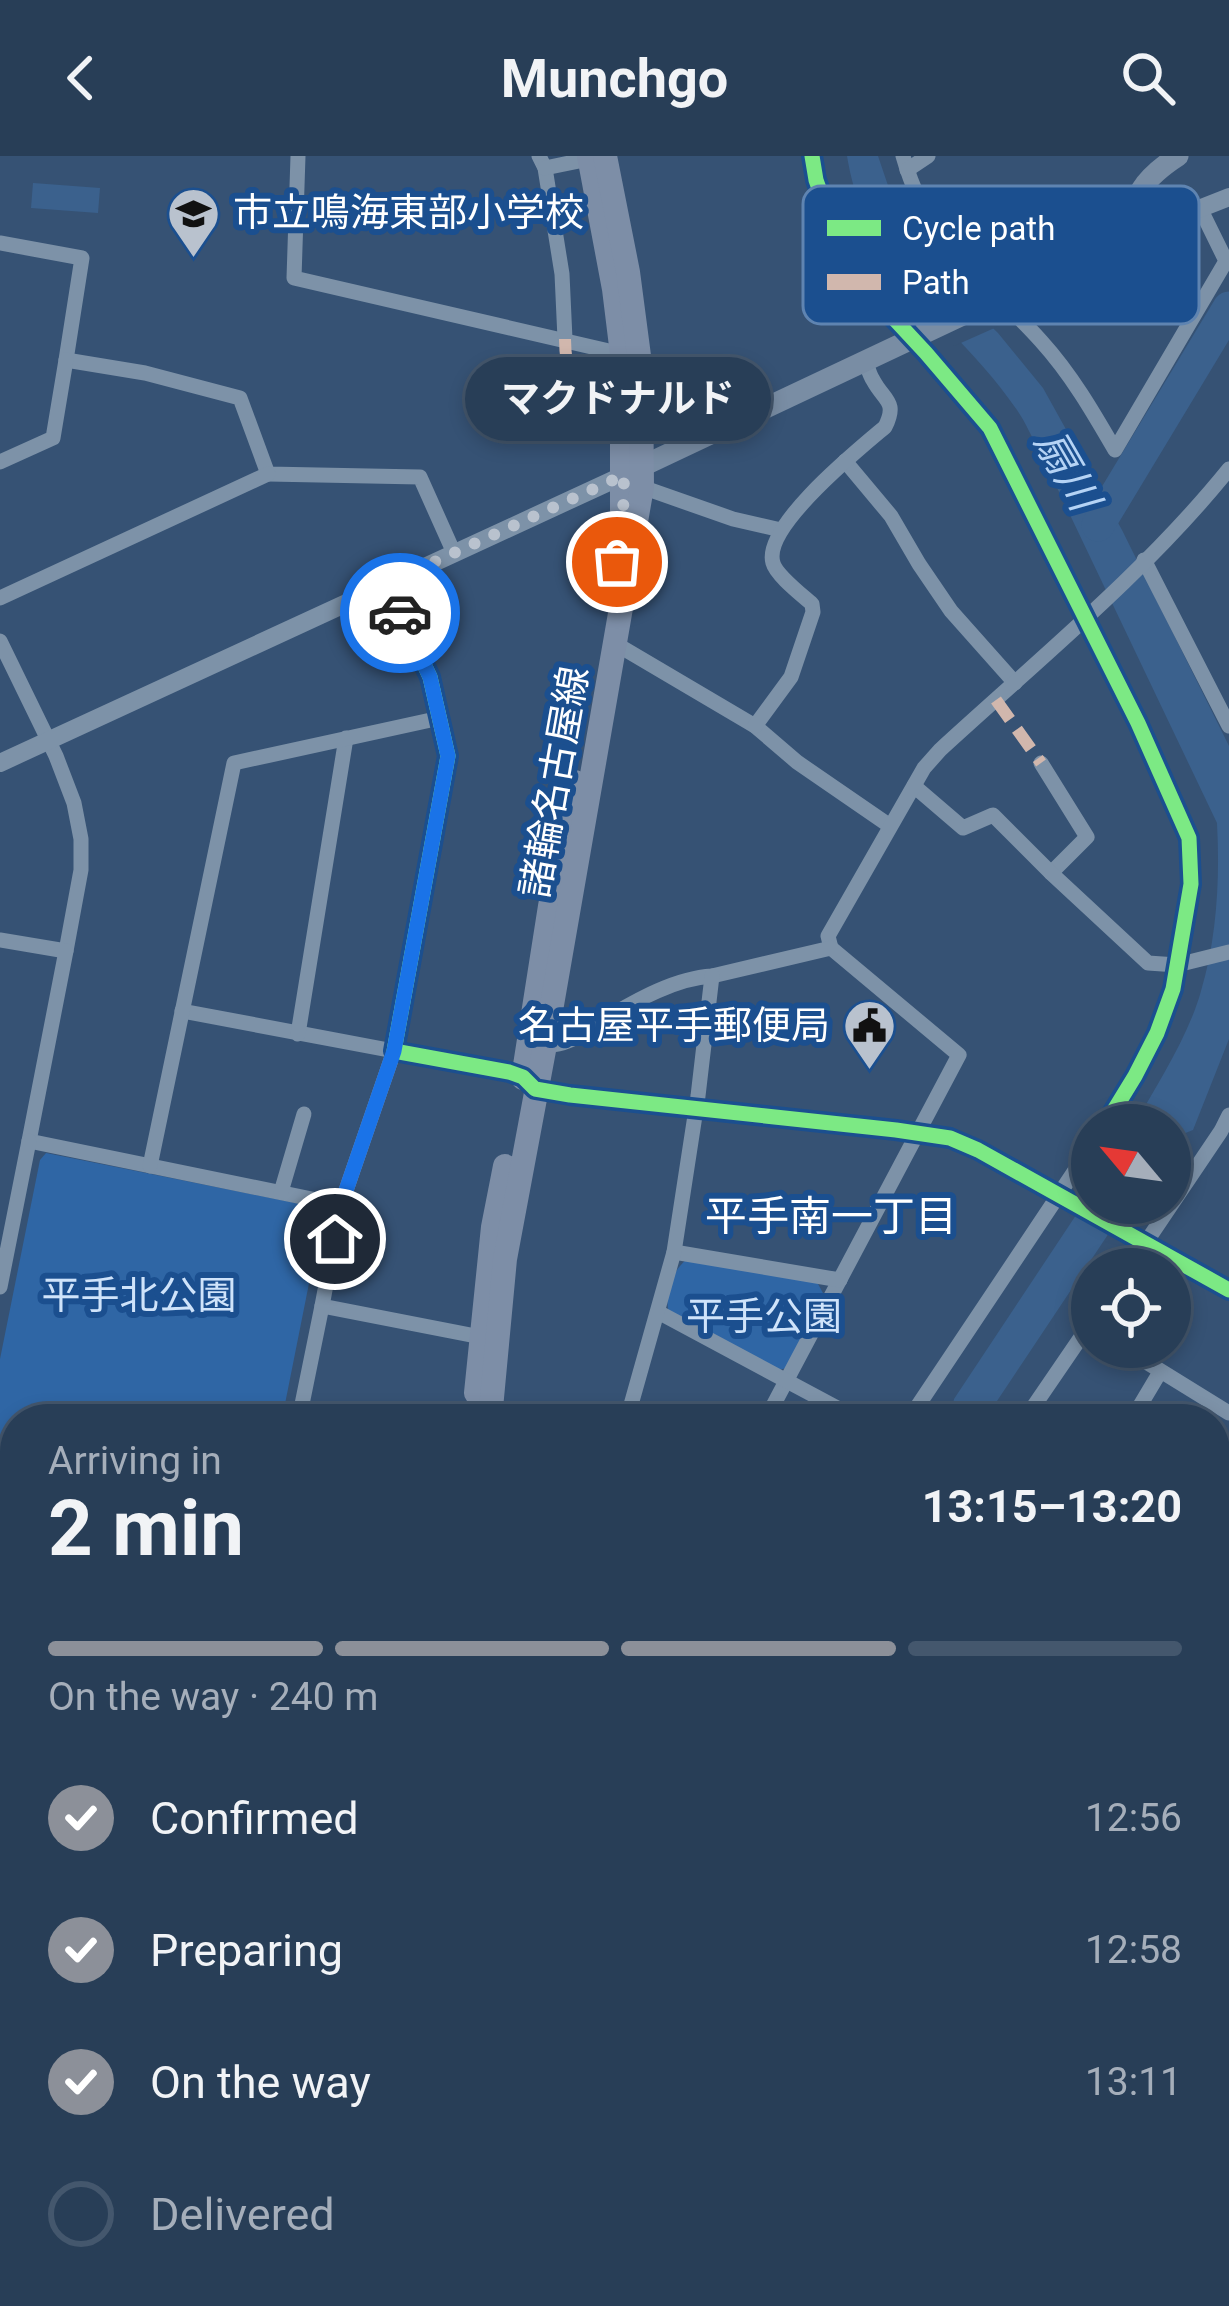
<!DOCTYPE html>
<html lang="en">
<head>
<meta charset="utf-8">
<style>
  :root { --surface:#283e57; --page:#344961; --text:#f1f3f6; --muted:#a5aeba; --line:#44576d; --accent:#8c9099 }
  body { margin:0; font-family:Roboto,"Noto Sans JP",sans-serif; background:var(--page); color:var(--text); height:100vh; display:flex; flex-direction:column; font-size:45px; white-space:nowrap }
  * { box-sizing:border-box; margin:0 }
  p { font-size:39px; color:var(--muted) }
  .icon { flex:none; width:66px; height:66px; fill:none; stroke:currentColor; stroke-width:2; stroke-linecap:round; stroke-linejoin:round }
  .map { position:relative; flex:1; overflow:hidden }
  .panel { position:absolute; left:0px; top:1248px; width:1230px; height:903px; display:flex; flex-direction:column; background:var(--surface); border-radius:48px 48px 0 0; box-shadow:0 6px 18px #0003,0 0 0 3px var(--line) }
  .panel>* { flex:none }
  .needle { width:78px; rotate:299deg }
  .buttons { position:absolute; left:1071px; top:948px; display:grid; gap:24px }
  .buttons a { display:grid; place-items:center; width:120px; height:120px; border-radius:50%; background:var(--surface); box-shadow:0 6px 18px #0003,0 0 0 3px var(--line); font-size:60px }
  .pin { position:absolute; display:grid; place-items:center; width:102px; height:102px; color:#fff; margin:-51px; border:6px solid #fff; border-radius:50%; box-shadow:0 3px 12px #0007 }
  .courier { position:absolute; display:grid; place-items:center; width:120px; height:120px; margin:-60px; border:9px solid #1a73e8; border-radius:50%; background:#fff; color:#222; box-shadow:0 3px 15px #0007 }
  .bubble { position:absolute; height:84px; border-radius:42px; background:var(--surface); box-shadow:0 6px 18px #0003,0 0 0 3px var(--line); font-size:39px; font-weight:700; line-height:84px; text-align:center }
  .summary em { font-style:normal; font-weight:700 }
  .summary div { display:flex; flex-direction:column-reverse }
  .summary { display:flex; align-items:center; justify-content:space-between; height:204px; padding:0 48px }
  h1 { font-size:78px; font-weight:700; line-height:90px }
  .bar { display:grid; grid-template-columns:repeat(4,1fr); gap:18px 12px; align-content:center; height:144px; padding:0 48px }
  .bar i { height:15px; border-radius:9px; background:var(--line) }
  .bar .active { background:var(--accent) }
  .bar p { grid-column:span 4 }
  ol { padding:0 48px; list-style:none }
  li { display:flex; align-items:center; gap:36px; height:132px }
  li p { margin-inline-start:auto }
  li .icon { padding:12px; border-radius:50%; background:var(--accent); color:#fff; stroke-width:4 }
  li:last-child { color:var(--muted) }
  li i { width:66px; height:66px; border:6px solid var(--line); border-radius:50% }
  header { display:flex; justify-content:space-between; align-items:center; height:156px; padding:0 48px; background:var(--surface); font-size:54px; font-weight:700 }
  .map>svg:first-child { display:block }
</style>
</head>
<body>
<header><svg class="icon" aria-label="back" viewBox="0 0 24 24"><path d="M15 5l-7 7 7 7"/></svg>Munchgo<svg class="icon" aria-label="search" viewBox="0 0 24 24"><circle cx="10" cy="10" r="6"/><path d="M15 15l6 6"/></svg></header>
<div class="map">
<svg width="1229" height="2150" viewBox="0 0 1229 2150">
  <rect width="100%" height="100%" fill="#365274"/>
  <g fill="#2f66a5">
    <path d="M46 997 316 1051 322 1062 282 1263H15V1292L0 1288V1203L40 1004Z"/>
    <path d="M686 1104 817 1126 824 1139 786 1212 776 1215 669 1157C664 1139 672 1115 686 1104Z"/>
    <path d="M6 1362 15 1363V1424L0 1421V1395Z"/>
    <path d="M689 2136H1039L1034 2150H687Z"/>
  </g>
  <g fill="#3b618d">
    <path d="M847 0H878L897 56 917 91 941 122 998 177 1043 232 1122 374 1229 590V883L1193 974 1173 982 1170 987V969H1134C1157 929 1189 879 1201 835 1217 781 1220 723 1217 667L1040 296C1032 282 1026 267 1017 254 954 162 867 122 847 0Z"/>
    <path d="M33 27 100 32 98 57 31 52Z"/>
    <path d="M1092 1035V1047H1129L985 1263H950L954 1243Z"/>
  </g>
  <path fill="#365274" d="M962 134 999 170 954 190 920 154Z"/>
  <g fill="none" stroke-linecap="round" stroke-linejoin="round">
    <path stroke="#3b618d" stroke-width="33" d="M1098 369 1229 152"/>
    <g stroke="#7d92a8" stroke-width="15">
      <path d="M298 0 294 122 622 198"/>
      <path d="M539 0 545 12 562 118 565 183"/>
      <path d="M812 0 816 24 834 75 873 140 926 197 990 272 1138 567 1189 682 1191 728 1173 833 1157 877 1135 920 1105 969"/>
      <path d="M903 0C930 95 980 117 1041 185 1071 218 1093 256 1115 294L1226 105 1200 52"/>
      <path d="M545 12 589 3"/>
      <path d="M907 14 928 0"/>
      <path d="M0 87 82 102 66 204 145 217 240 242 268 318 420 321 454 397"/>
      <path d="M845 305 891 360 919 408 951 455 1015 527"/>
      <path d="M0 306 53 282 66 204"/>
      <path d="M642 331 733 363 781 374"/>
      <path d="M1144 404 1229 570"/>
      <path d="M386 428 430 521 448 600 394 895 509 916 523 921 535 933 570 939 896 974 950 982 978 994 1229 1134"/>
      <path d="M0 442 268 318"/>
      <path d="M0 485 56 600 74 647 81 683V714L66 795"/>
      <path d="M616 488 755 570 797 606 890 670"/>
      <path d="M755 570 791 521 813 456 812 448C802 439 776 419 773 407 762 371 859 293 885 271 898 245 884 245 873 224 869 218 868 211 865 204"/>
      <path d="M1041 607 1087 681 1051 717"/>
      <path d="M914 630 963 672 993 659 1051 717 1148 807 1177 809 1229 796"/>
      <path d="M0 784 66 795 29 985 341 1049 322 1150 481 1181"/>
      <path d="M831 792 828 780 924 612 940 594C1039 503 1145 417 1229 313"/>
      <path d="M182 855 394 895 341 1049"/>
      <path d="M298 878 346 582"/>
      <path d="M545 889C569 891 585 874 605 863 637 844 676 822 712 820L831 792 959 899 766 1263"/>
      <path d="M150 1010 234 607 440 562"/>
      <path d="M281 1036 304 958"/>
      <path d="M674 1096 840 1124"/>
      <path d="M1128 1113 1221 975 1229 959"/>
      <path d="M0 1131 29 985"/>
      <path d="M658 1156 858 1263"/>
      <path d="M1122 1191 1229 1257"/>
      <path d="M299 1263 322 1150"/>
      <path d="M627 1263 674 1096 698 940 712 820"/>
      <path d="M909 1263 1092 989"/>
      <path d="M1025 1263 1092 1165"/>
      <path d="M1132 1263 1160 1216"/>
      <path d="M0 1296 15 1299"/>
      <path d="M1215 1321 1229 1297"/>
      <path d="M1215 1397 1229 1405"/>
      <path d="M1215 1440 1229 1416"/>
      <path d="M0 1581 15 1584"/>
      <path d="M1215 1676 1229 1657"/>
      <path d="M1215 1754 1229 1762"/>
      <path d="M0 1920 15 1845"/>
      <path d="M1215 2080 1227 2087 1215 2118"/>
      <path d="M0 2130 37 2150"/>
      <path d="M220 2136 253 2150"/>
      <path d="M90 2150 94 2136"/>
      <path d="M303 2150 307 2136"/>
      <path d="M580 2150 582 2136"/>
      <path d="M682 2150 685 2136"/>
      <path d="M1045 2150 1050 2136"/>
      <path d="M1203 2150 1208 2136"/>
    </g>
    <g stroke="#7d92a8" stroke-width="18">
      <path d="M1130 80 1229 41"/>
      <path d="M0 607 624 319"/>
      <path d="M0 1437 15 1440"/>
      <path d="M1215 1891 1229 1900"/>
    </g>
    <path stroke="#798da4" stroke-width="21" d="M630 316 1130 80C1131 40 1144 22 1178 0"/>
    <g stroke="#7d8ea7" stroke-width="24">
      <path d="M589 0 614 133 622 198V368"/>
      <path d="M523 922 550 750 575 626"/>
      <path d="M476 1237 493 1071 505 1010"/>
      <path d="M490 1263 505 1103 545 889 642 331 641 215 628 116 605 0"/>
      <path d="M398 2150 399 2136"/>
      <path d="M416 2150 417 2136"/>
    </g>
    <g stroke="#d1b7ad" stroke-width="12" stroke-dasharray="24 12" stroke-linecap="butt">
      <path d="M565 183C565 206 572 244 588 260 595 268 605 272 615 275"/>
      <path d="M996 544 1041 607"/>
    </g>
    <defs>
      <g id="cycleway">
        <path d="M812 0 816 24 834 75 873 140 926 197 990 272 1138 567 1189 682 1191 728 1173 833 1157 877 1135 920 1105 969"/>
        <path d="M386 428 430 521 448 600 394 895 509 916 523 921 535 933 570 939 896 974 950 982 978 994 1229 1134"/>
      </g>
    </defs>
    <use href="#cycleway" stroke="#1b4f8f" stroke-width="22"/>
    <use href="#cycleway" stroke="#7ce984" stroke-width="15"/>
  </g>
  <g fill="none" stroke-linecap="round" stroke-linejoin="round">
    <path stroke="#b9c2ce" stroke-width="12" stroke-dasharray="0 21.6" d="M400 457 386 428 624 319 623 362 617 406"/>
    <path stroke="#1a73e8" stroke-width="15" d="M335 1083 341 1049 394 895 448 600 430 521 400 457"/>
  </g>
  <defs>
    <symbol id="school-pin" viewBox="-11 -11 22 30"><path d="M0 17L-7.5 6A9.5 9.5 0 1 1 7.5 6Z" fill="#b9c2ce" stroke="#1b4f8f"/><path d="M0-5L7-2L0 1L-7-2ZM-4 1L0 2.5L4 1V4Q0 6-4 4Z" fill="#111"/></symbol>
    <symbol id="civic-pin" viewBox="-11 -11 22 30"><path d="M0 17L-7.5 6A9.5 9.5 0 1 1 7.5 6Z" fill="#b9c2ce" stroke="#1b4f8f"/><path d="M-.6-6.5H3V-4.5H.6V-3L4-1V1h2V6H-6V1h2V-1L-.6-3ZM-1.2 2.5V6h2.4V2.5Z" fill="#111"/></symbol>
  </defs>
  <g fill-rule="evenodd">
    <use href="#school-pin" x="164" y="28" width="59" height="81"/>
    <use href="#civic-pin" x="840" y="840" width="59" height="81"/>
  </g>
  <g text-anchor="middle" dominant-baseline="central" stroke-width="12" stroke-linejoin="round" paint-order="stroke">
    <g font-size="39" fill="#fff" stroke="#1b4f8f" text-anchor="start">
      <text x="233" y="57">市立鳴海東部小学校</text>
      <text x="830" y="870" text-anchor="end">名古屋平手郵便局</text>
    </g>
    <g font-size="39" fill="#fff" stroke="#1b4f8f">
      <text transform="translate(555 626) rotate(-80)">諸輪名古屋線</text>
    </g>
    <g font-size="39" fill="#cfe3fa" stroke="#1b4f8f">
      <text x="139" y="1140">平手北公園</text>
      <text x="764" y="1161">平手公園</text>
    </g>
    <g font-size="42" font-style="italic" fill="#b5d3f5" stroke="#1b4f8f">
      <text transform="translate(1067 314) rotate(60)">扇川</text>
    </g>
    <g font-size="42" fill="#fff" stroke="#1b4f8f">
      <text x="831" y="1060">平手南一丁目</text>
    </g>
  </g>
  <rect x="803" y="30" width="396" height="138" rx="18" fill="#1b4f8f" stroke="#5f84b1" stroke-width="3"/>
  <rect x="827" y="64" width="54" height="16" fill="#7ce984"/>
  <rect x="827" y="118" width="54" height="16" fill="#d1b7ad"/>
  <g font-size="33" fill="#fff">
    <text x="902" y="84">Cycle path</text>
    <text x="902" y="138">Path</text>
  </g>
</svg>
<div class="buttons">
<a><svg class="needle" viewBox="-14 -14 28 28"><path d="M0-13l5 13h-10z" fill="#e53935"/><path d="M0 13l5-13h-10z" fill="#a5aeba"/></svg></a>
<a><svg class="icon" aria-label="locate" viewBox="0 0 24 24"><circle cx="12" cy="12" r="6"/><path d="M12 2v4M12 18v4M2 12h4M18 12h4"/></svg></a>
</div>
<div class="pin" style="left:617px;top:406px;background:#ea580c"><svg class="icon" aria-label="bag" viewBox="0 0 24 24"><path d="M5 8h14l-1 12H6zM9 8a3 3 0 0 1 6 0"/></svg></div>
<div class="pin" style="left:335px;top:1083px;background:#1f2937"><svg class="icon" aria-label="home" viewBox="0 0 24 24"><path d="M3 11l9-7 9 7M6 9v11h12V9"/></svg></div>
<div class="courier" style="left:400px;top:457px"><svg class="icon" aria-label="car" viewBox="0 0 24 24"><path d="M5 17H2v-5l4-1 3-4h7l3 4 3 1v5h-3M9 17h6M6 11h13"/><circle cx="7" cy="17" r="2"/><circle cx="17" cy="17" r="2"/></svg></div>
<div class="bubble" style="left:465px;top:201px;width:306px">マクドナルド</div>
<section class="panel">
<div class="summary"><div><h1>2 min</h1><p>Arriving in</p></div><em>13:15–13:20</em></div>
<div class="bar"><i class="active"></i><i class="active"></i><i class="active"></i><i></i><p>On the way · 240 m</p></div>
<ol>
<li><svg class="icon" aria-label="check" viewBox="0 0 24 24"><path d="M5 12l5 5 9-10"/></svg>Confirmed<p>12:56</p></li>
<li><svg class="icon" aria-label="check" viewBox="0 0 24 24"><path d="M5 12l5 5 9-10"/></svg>Preparing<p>12:58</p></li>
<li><svg class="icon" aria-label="check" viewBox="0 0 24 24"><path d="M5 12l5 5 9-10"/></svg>On the way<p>13:11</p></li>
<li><i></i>Delivered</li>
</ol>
</section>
</div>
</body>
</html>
